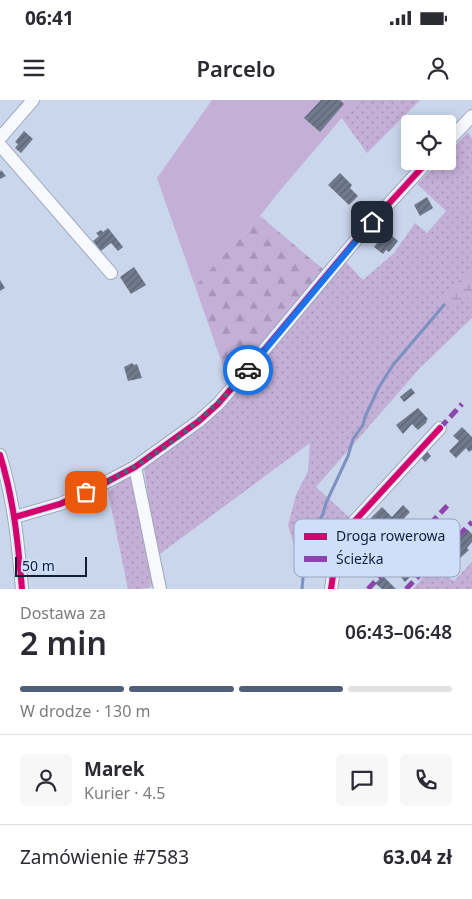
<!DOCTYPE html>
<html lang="pl">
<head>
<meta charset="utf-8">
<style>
  :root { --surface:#fff; --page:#f7f7f7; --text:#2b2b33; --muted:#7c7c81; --line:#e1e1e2; --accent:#525f78 }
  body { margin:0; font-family:"Noto Sans",sans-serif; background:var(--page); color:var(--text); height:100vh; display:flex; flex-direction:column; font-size:19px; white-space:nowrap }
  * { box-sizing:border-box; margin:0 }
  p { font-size:16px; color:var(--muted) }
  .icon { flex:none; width:28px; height:28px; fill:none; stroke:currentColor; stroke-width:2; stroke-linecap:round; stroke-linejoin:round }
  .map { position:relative; height:489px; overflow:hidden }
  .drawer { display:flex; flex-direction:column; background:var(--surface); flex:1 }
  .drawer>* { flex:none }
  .fabs { position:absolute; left:401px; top:15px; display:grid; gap:10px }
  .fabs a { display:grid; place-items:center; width:55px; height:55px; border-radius:5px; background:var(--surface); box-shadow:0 2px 12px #0003; font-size:25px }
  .scale { position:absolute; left:15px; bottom:12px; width:72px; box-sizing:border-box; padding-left:5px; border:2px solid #121f39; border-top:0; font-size:14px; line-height:18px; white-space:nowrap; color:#121f39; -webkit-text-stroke:4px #cfdefa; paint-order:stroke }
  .pin { position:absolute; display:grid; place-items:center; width:42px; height:42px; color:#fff; margin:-21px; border-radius:10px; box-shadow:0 2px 8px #0006 }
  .courier { position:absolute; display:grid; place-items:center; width:50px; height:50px; margin:-25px; border:4px solid #1a73e8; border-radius:50%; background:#fff; color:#222; box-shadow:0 1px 6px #0007 }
  .summary em { font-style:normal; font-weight:600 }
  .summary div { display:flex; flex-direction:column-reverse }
  .summary { display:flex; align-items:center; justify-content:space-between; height:85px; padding:0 20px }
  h1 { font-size:32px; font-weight:600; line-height:38px }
  .bar { display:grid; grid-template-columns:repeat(4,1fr); gap:8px 5px; align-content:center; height:60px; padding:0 20px }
  .bar i { height:6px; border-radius:4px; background:var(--line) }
  .bar .selected { background:var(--accent) }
  .bar p { grid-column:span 4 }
  .line { display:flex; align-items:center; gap:12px; padding:0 20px; border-top:1px solid var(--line) }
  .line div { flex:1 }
  .round { display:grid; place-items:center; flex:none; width:52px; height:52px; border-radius:5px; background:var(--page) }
  .status { display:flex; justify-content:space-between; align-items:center; height:35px; padding:0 25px; background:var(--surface); direction:ltr }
  .status svg { height:14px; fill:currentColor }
  header { display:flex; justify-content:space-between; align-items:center; height:65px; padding:0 20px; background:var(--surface); font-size:22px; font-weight:600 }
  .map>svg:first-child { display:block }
</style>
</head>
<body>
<div class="status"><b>06:41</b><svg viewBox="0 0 49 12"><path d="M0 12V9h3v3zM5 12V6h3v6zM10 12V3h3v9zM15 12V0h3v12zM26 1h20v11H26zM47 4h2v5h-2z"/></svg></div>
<header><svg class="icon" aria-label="menu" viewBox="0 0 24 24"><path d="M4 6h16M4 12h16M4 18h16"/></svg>Parcelo<svg class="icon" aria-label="person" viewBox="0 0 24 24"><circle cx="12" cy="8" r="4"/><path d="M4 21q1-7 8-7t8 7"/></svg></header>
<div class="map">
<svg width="472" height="489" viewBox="0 0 472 489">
  <defs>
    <pattern id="grass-dots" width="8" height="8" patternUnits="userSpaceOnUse" patternTransform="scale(1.25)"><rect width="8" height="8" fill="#c4afd6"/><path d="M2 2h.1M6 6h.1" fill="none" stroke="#a796b8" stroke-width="1.8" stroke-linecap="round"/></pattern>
    <pattern id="forest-firs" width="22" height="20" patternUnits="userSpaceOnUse" patternTransform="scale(1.25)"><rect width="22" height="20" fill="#c4afd6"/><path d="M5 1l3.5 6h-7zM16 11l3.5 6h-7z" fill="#a796b8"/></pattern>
    <pattern id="wetland-marsh" width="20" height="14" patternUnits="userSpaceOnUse" patternTransform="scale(1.25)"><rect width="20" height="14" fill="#c4afd6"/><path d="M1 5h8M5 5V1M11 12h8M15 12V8" fill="none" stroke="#a796b8"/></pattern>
    <pattern id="building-hatch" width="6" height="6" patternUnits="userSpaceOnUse" patternTransform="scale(1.25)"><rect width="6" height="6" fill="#707a8d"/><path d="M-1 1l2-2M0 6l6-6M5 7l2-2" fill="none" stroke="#5b6374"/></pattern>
  </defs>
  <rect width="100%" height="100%" fill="#cad6ec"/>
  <g fill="url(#grass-dots)">
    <path d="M357 0H420L367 53 341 17Z"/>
    <path d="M468 32 472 39V218L420 268 316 387 352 420 344 428 295 449 288 425 296 395 308 371 310 343 157 456 144 368 146 362 222 310 236 290 345 161 363 180 394 153 415 123 427 133 446 111 417 84 440 61H448V53Z"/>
    <path d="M128 375 136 378 153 486 143 489H128L108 392Z"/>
    <path d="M472 462V489H413L433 466 454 481Z"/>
  </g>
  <path fill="url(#forest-firs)" d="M260 116 324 170 229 283 195 186Z"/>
  <path fill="url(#wetland-marsh)" d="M464 175H468L472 178V195L449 208 441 203 448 192Z"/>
  <path fill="#c4afd6" d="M212 0H357L278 93 260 116 195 186 157 78Z"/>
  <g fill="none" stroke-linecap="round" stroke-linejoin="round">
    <path stroke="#7b92c1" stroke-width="3" d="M302 489 304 467 312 433 323 414 326 403 348 356 353 339 363 325 365 317 379 287 393 265 444 205"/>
  </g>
  <g fill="url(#building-hatch)">
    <path d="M321 0H340L344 4 320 32 304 18Z"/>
    <path d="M24 31 33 39 21 53 15 48 18 44 15 42Z"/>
    <path d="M1 70 6 76 0 79V72Z"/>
    <path d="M340 73 352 85 350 88 358 96 349 105 328 85Z"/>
    <path d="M427 97 433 108 420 116 414 105Z"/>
    <path d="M108 128 123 147 118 151 111 143 101 151 93 141 99 136 96 133 101 130 103 132Z"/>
    <path d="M385 130 398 141 389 152 386 150 383 154 374 147 377 143 376 141Z"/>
    <path d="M134 167 146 185 131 194 120 177Z"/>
    <path d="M0 180 5 188 0 191Z"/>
    <path d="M132 263 134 265 137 264 142 278 128 281 124 267Z"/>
    <path d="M411 288 415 293 404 302 400 297Z"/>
    <path d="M418 308 428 319 426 321 427 322 418 330 412 324 403 334 396 325Z"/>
    <path d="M462 327 472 337V350L469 352 466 348 456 358 449 351 459 341 453 336Z"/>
    <path d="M424 348 431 356 425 362 418 354Z"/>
    <path d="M403 405 410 412 388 436 370 419 382 407 392 417Z"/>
    <path d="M440 419 450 429 436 442 431 437 434 434 430 430Z"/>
    <path d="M467 429 472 434V442L467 448 469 450 457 461 452 456 460 447 457 444 459 441 457 439Z"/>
    <path d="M409 468 414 473 405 482 400 476Z"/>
    <path d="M383 476 396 489H382L375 483Z"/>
  </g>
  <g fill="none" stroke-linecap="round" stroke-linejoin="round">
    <defs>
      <g id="minor">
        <path d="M0 38 33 0"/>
        <path d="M448 41 472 16"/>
        <path d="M0 45 111 173"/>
        <path d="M0 355C14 400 18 443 22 489"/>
        <path d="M135 367 160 489"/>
        <path d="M15 417 60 404 99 386 135 367 199 321 218 304 244 274 361 134 428 61"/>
        <path d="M331 489 335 462 351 425 440 328"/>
      </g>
    </defs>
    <use href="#minor" stroke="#9da8be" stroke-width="14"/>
    <use href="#minor" stroke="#f7f9fc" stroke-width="12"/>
    <g stroke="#8e44ad" stroke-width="5" stroke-dasharray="10 5" stroke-linecap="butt">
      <path d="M440 328 462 304"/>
      <path d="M368 489 449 404"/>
      <path d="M406 489 472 422"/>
    </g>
    <defs>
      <g id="cycleway">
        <path d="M0 355C14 400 18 443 22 489"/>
        <path d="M15 417 60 404 99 386 135 367 199 321 218 304 244 274 361 134 428 61"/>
        <path d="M331 489 335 462 351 425 440 328"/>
      </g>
    </defs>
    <use href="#cycleway" stroke="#cfdefa" stroke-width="9"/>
    <use href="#cycleway" stroke="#d6006c" stroke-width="6"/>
  </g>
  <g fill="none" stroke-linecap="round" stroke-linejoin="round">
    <path stroke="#525f78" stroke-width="5" stroke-dasharray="0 9" d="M86 392C148 364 205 322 248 270"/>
    <path stroke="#1a73e8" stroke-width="6" d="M248 270 372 122"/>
  </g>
  <rect x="294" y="419" width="166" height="58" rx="8" fill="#cfdefa" stroke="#96a5c0" stroke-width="1"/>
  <rect x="304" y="433" width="23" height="7" fill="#d6006c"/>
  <rect x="304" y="456" width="23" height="6" fill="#8e44ad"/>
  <g font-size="14" fill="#121f39">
    <text x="336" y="441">Droga rowerowa</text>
    <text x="336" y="464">Ścieżka</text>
  </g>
</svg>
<div class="fabs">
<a><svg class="icon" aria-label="locate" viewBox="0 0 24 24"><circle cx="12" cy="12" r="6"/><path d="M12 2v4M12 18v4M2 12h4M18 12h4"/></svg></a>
</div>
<div class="scale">50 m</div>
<div class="pin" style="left:86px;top:392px;background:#ea580c"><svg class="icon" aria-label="bag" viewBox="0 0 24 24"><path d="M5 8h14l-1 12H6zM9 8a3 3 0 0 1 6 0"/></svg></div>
<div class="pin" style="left:372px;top:122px;background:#1f2937"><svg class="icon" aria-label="home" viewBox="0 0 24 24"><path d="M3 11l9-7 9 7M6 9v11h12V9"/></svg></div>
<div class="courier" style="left:248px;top:270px"><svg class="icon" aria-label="car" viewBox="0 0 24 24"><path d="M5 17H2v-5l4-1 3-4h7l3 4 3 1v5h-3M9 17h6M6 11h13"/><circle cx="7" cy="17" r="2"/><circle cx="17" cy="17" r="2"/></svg></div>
</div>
<section class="drawer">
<div class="summary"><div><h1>2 min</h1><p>Dostawa za</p></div><em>06:43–06:48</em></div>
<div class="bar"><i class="selected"></i><i class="selected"></i><i class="selected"></i><i></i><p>W drodze · 130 m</p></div>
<div class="line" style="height:90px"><a class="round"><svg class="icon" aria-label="person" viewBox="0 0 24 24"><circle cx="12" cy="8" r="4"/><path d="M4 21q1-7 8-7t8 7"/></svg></a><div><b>Marek</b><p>Kurier · 4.5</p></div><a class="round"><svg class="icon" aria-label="chat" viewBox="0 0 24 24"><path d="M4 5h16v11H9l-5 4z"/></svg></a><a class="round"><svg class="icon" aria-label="phone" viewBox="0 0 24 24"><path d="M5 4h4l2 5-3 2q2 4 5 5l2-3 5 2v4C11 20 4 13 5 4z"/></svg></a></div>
<div class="line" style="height:65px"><div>Zamówienie #7583</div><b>63.04 zł</b></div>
</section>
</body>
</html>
